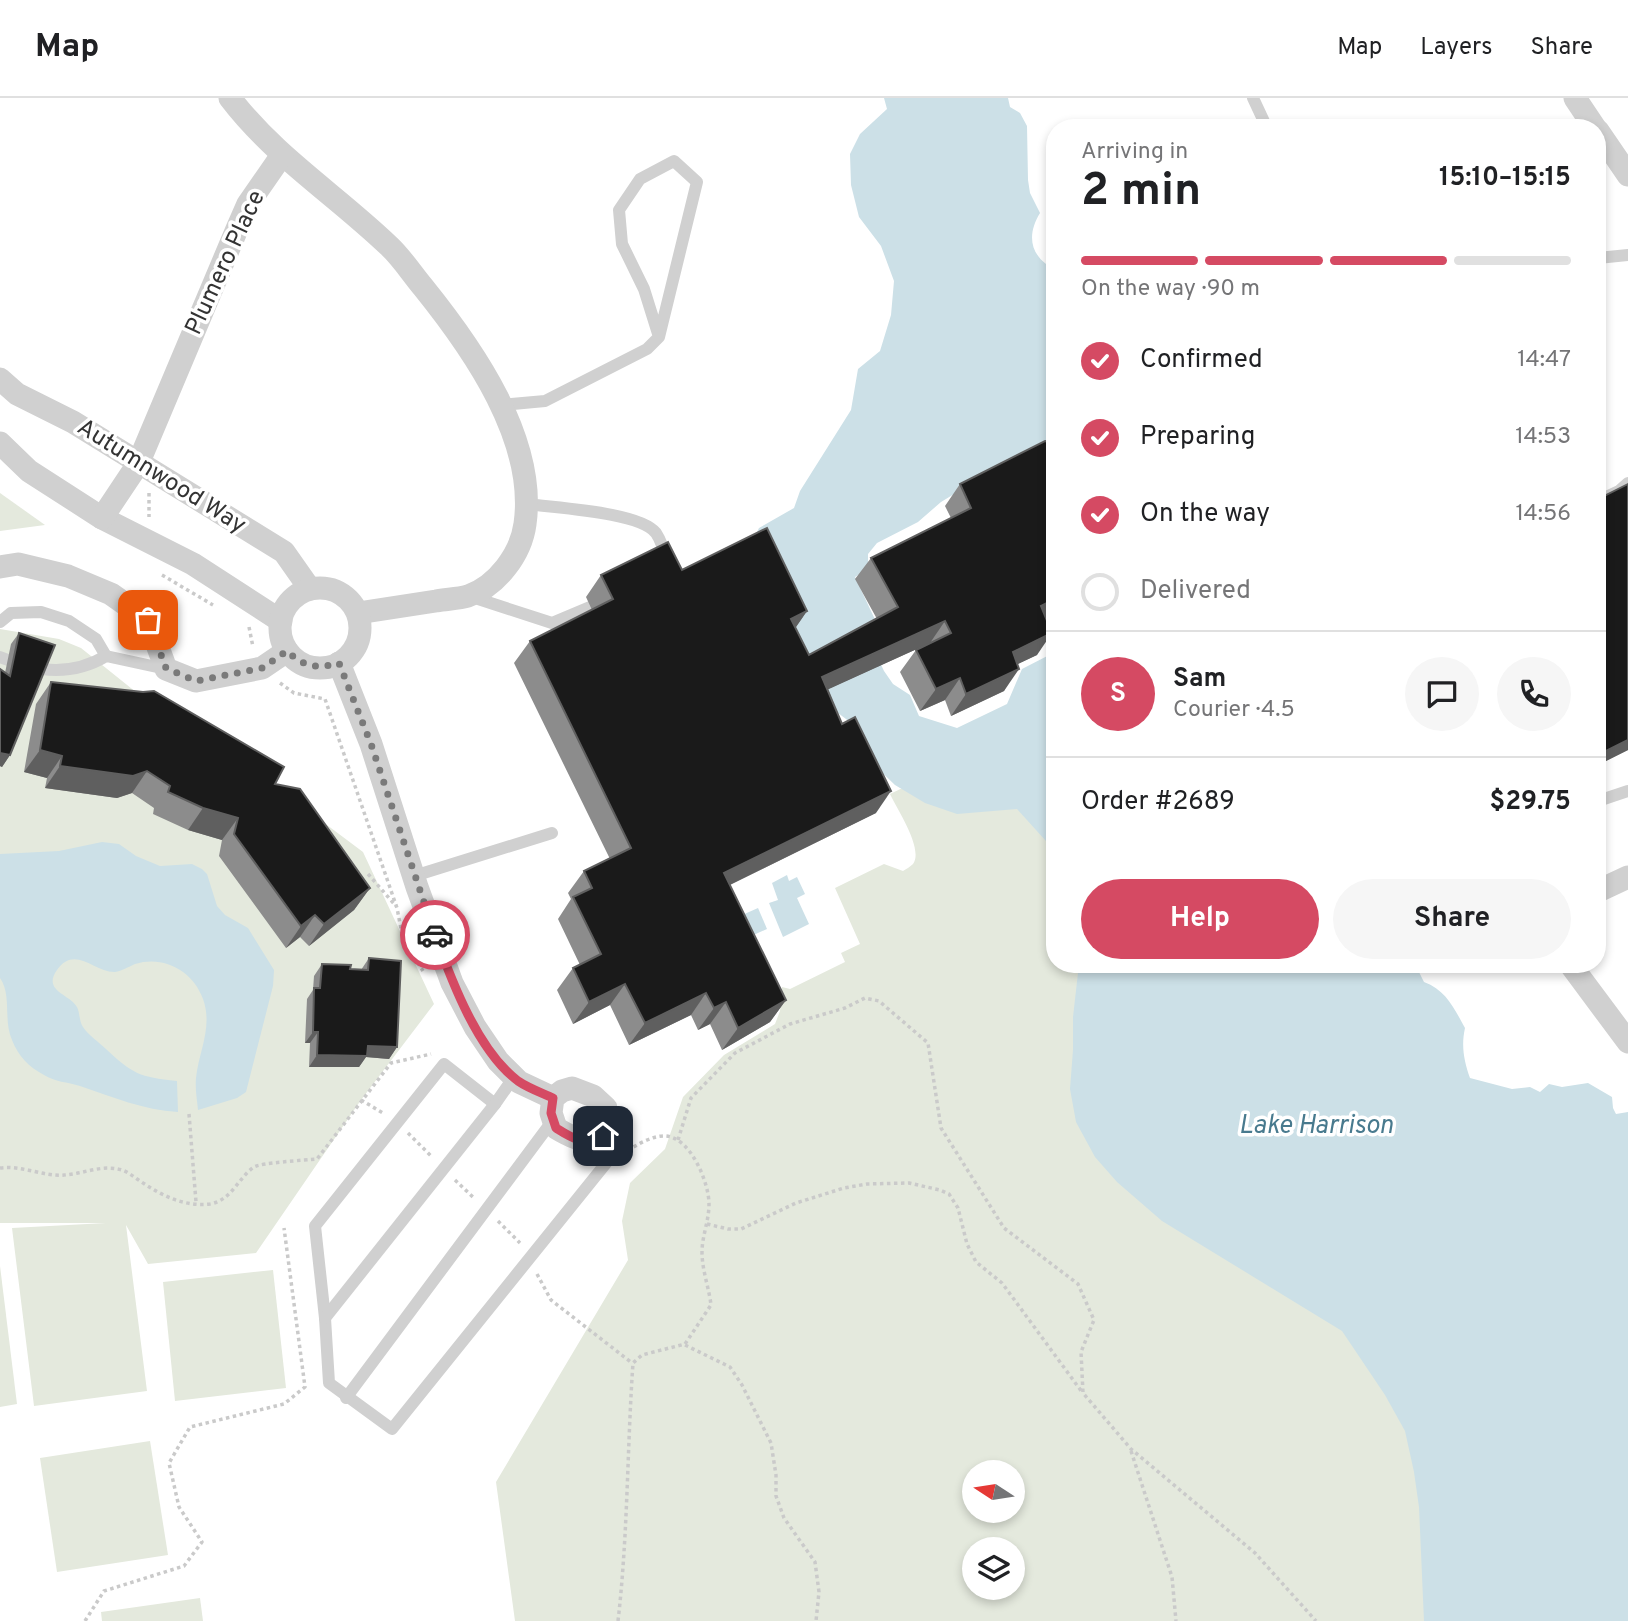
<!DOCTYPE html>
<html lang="en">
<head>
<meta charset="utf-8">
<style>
  :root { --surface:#fff; --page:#f6f6f6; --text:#202124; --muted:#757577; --line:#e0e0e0; --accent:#d54a63 }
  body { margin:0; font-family:Overpass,sans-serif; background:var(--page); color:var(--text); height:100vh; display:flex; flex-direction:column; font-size:26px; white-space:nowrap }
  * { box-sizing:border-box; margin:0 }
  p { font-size:23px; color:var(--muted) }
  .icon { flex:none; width:38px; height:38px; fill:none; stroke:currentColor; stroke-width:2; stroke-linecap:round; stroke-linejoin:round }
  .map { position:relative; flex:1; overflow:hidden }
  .sheet { position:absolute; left:1046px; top:21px; width:560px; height:854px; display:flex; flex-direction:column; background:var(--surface); border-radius:28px; box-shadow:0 4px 10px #0003 }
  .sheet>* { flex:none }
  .needle { width:46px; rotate:282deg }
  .fabs { position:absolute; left:962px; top:1362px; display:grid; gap:14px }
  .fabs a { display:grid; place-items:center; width:63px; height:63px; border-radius:50%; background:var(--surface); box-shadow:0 4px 10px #0003; font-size:35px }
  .pin { position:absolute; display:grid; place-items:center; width:60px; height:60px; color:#fff; margin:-30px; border-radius:14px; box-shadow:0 4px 10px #0006 }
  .courier { position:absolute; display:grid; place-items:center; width:70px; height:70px; margin:-35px; border:5px solid #d54a63; border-radius:50%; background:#fff; color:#222; box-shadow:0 2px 9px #0007 }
  .head em { font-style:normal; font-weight:700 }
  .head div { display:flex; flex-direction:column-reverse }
  .head { display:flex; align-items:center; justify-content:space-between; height:119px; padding:0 35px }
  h1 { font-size:46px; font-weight:700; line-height:52px }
  .bar { display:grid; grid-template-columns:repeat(4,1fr); gap:10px 7px; align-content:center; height:84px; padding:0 35px }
  .bar i { height:9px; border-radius:5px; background:var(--line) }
  .bar .selected { background:var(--accent) }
  .bar p { grid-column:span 4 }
  .line { display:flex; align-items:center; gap:18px; padding:0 35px; border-top:2px solid var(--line) }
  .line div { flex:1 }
  .round { display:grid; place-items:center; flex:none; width:74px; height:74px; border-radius:37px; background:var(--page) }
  ol { padding:0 35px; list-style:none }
  li { display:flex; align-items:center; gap:21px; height:77px }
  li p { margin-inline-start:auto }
  li .icon { padding:7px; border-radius:50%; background:var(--accent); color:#fff; stroke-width:4 }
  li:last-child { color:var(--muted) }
  li i { width:38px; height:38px; border:4px solid var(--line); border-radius:50% }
  .cta { display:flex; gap:14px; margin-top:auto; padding:14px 35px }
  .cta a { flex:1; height:80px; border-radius:42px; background:var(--accent); color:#fff; font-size:28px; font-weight:700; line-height:80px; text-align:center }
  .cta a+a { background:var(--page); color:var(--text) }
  header { display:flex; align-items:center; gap:42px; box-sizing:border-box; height:98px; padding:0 35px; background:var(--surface); border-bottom:2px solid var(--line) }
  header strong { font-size:33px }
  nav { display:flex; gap:38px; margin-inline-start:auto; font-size:24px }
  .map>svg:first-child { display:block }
</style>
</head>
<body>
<header>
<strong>Map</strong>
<nav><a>Map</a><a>Layers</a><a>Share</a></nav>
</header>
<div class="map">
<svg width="1628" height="1523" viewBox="0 0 1628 1523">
  <rect width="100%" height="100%" fill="#fff"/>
  <g fill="#e4e9dd" fill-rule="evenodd">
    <path d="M0 395 45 427 0 433Z"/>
    <path d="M0 531 59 541 81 550 157 611 267 682 363 754 434 906 361 1002 256 1155 148 1166 126 1127 147 1293 34 1308 12 1130 106 1125H0Z"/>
    <path d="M961 662 1055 675V866H1231L1628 1523H515L496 1384 628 1162 622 1123 630 1085 665 1051 683 999 724 957 775 926 780 913 782 889 790 891 845 864 841 855 860 846 835 790 884 766 903 773C906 771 910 769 913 766 924 751 897 711 890 696ZM975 1374H1013V1412H975ZM975 1451H1013V1489H975Z"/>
    <path d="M0 1168 17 1306 0 1309Z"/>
    <path d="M273 1172 286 1290 175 1303 163 1184Z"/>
    <path d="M150 1343 168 1457 57 1474 40 1360Z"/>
    <path d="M200 1500 203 1523H102L101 1514Z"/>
  </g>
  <g fill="#cce0e7">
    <path d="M884 0H1008L1010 9 1020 15 1027 28 1028 82 1030 95 1040 115C1029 133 1028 152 1046 166L1047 185 1055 196V340L1049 349 964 390 941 404 918 424 877 445 868 456V471L855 479 879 530 867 537 884 573 893 586 910 597 919 618 957 630 1007 606 1022 571 1055 554V753L1017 711 957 716 925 705 895 687 868 661 850 624 826 606 754 440 759 430 794 410 800 393 851 312 858 271 880 253 891 217 894 183 881 148 859 119 851 87 850 56 860 36 887 11Z"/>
    <path d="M102 744 119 746 136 758 160 768 192 766 202 771 207 776 217 808 225 817 248 830 274 872 273 888 246 994 237 1000 198 1012C197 1001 195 991 196 980 199 953 213 929 203 901 193 873 164 857 135 866 128 869 122 873 115 874 95 875 75 846 57 872 42 893 70 896 77 909 80 915 79 923 83 929 89 938 99 944 106 951 133 976 139 979 177 983L178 1014C143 1012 113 999 80 988 67 984 55 984 44 977 29 969 18 958 12 942 3 922 12 897 0 880V756L59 753Z"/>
    <path d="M787 777 789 783 797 779 805 796 797 800 809 826 783 839 769 805 778 802 772 785Z"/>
    <path d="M758 810 767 831 749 839 740 818Z"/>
    <path d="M1079 866H1408L1410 873 1419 874 1424 884C1446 892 1454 910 1465 930 1461 948 1464 963 1470 980L1512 991 1530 989 1540 994 1549 986 1562 989 1588 985 1612 999 1613 1010 1616 1016 1628 1014V1523H1424L1419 1409 1414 1374 1405 1333 1385 1297 1342 1233 1162 1123 1117 1084 1095 1059 1076 1024 1070 991 1073 952V919Z"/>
  </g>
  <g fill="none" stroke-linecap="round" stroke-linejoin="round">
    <g stroke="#cacaca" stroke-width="3.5" stroke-dasharray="3.5 3.5" stroke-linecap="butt">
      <path d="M149 395V419"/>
      <path d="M162 477 213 507"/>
      <path d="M249 529 253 549"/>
      <path d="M280 585 294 595 325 601 397 810 403 841 423 873"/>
      <path d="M368 776 396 808"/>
      <path d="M361 1002 383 1015"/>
      <path d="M189 1016 196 1104"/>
      <path d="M408 1035 432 1059"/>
      <path d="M678 1042 691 1000 735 955 790 926 845 910 865 900 879 903 928 945 941 1030 1004 1130 1078 1186 1094 1222 1081 1254 1083 1295 1131 1351 1255 1455 1316 1523"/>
      <path d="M0 1070C21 1067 45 1079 64 1077 83 1076 102 1066 122 1072 128 1074 134 1079 140 1083 161 1097 183 1109 210 1106 232 1102 238 1080 254 1069 259 1065 306 1062 317 1061L391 965 431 956"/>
      <path d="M455 1082 475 1101"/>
      <path d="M498 1123 520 1145"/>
      <path d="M707 1126 728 1131H741L796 1105 844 1090 867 1086 909 1085 940 1092 949 1096 958 1110 967 1146 976 1164 1002 1185 1082 1294"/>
      <path d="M537 1176 551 1202 632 1265"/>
      <path d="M685 1247 730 1269 742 1287 771 1345 776 1377V1398L784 1420 815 1464 819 1494 816 1523"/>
      <path d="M1131 1353 1172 1479 1176 1523"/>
      <path d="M85 1523 104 1493 184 1468 202 1444 179 1409 169 1365 190 1329 284 1306 305 1289 284 1130"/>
      <path d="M618 1523C628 1437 627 1351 633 1265L642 1257 685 1246 711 1207C709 1190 702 1172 702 1154 702 1138 709 1123 709 1106 709 1085 691 1040 666 1038 651 1037 634 1049 621 1056"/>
    </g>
    <g stroke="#d0d0d0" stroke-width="12">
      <path d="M1253 0 1267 30"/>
      <path d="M1598 160 1628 157"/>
      <path d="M501 307 545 303 647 251 659 239 697 84 674 63 640 81 619 112 622 146 644 191 659 239"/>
      <path d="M1598 403 1619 393 1628 385"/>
      <path d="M528 406C555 410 640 414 656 435 660 441 665 453 665 461"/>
      <path d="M469 498 552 525 590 509"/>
      <path d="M0 524 11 515 41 514 69 523 96 541 106 558"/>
      <path d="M0 559 8 562"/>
      <path d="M42 571C65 574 86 570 106 558L166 571"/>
      <path d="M1598 703 1628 693"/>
      <path d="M414 778 552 735"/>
      <path d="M514 979 495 1006 444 966 315 1128 325 1220 329 1285 392 1331 607 1064 603 1038"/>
      <path d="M325 1220 495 1006"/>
      <path d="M346 1300 553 1022"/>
    </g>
    <g stroke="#d0d0d0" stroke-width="23">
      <path d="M230 0C275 59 336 97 389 148 402 160 412 176 423 189 473 251 537 342 525 426 521 456 497 488 468 498 458 501 446 501 436 503 410 507 384 511 358 515"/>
      <path d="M1575 0 1595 30"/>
      <path d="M1598 33 1628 77"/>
      <path d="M0 281 17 296 73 324 284 454 310 491"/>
      <path d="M0 345 29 373 102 420 193 466 281 523"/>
      <path d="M102 420 138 366 237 131 248 106 282 57"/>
      <path d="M0 469 18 466 68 478 111 496 148 522 166 571 196 583 262 570 287 553"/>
      <circle cx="320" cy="530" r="40"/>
      <path d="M339 565 371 646 417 789 452 885 475 929 498 963 519 984 553 1000"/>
      <path d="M1598 793 1628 779"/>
      <path d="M1570 866 1628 944"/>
      <path d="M572 990 593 998 606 1010C610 1054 584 1047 556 1030L551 1015 553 1000 562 993Z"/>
    </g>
  </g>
  <g fill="#8c8c8c">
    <path d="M1055 346V516L1046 520 1037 557 1017 566 1004 593 951 618 945 602 920 613 900 574 916 552 928 546 828 591 876 715 730 787 786 902 770 924 722 952 710 926 698 932 691 917 629 947 610 907 573 926 557 892 573 870 580 867 558 821 571 801 568 795 584 773 610 761 514 565 530 543 592 512 586 499 601 477 682 472 807 513 795 530 809 557 877 521 855 481 871 460 951 420 945 408 960 386Z"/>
    <path d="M1628 386V652L1598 667V401Z"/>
    <path d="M19 535 10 657 2 669 0 668V571L5 575 11 546Z"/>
    <path d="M51 584 275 686 370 790 354 812 309 848 300 839 286 850 219 758 222 742 188 732 153 716 154 710 132 695 117 700 45 690 47 680 24 674 36 606Z"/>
    <path d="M369 860 397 949 389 961 366 959 359 969H309L310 945H305L307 901 313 892 314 878 322 866 350 871 361 872Z"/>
  </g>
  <g fill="#5f5f5f">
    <path d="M1055 501V516L1026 530 1041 508Z"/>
    <path d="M807 513 792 535 791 521Z"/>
    <path d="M945 523 930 545 807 601 822 579Z"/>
    <path d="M1052 535 1037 557 997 576 1013 554Z"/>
    <path d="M1019 571 1004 593 951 618 966 596Z"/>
    <path d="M960 580 945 602 920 613 936 591Z"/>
    <path d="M1628 642V652L1598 667V657Z"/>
    <path d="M40 652 62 658 47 680 24 674Z"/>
    <path d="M0 655 10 657 2 669 0 668Z"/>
    <path d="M60 668 147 673 132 695 117 700 45 690Z"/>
    <path d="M891 693 876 715 709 797 724 775Z"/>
    <path d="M203 710 238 720 222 742 188 732Z"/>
    <path d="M370 790 354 812 309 848 324 826Z"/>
    <path d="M315 817 300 839 286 850 301 828Z"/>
    <path d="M625 886 610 907 573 926 589 904Z"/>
    <path d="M706 895 691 917 629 947 645 925Z"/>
    <path d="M786 902 770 924 722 952 738 930Z"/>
    <path d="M726 904 710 926 698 932 714 910Z"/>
    <path d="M313 934H318L310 945H305Z"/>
    <path d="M368 948 397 949 389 961 366 959 359 969H309L317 957Z"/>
  </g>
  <g fill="#1a1a1a" stroke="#5f5f5f" stroke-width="2">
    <path d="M1045 343 1055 346V501L1041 508 1052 535 1013 554 1019 571 966 596 960 580 936 591 916 552 951 535 945 523 822 579 842 626 855 619 891 693 724 775 786 902 738 930 726 904 714 910 706 895 645 925 625 886 589 904 573 870 601 856 573 799 592 790 584 773 631 750 530 543 613 501 601 477 668 444 682 472 767 430 807 513 791 521 809 557 898 509 871 460 971 410 960 386Z"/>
    <path d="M1628 386V642L1598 657V464L1603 461 1598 450V401Z"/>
    <path d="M19 535 55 547 10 657 0 655V571L10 578Z"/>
    <path d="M51 584 143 594 154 593 284 669 275 686 300 691 370 790 324 826 315 817 301 828 234 736 238 720 203 710 168 694 170 688 147 673 133 678 60 668 62 658 40 652Z"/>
    <path d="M369 860 401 863 397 949 368 948 367 958 317 957 318 934H313L314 890H320L322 866 351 867 350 871 368 872Z"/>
  </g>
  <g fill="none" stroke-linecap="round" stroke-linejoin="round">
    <path stroke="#7a7a7a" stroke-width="7" stroke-dasharray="0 12.6" d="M148 522 166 570 196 583 262 570 287 553C304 569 317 571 339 565L371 646 435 837"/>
    <path stroke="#d54a63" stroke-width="9" d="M435 837C452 884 478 953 518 983 528 990 542 995 553 1000L551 1015 556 1030C575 1042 581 1046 603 1038"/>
  </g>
  <g text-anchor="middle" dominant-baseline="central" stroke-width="7" stroke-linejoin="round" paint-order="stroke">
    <g font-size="24" fill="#333" stroke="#fff">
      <text transform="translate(226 165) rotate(-65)">Plumero Place</text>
      <text transform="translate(161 379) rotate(32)">Autumnwood Way</text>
    </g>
    <g font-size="26" font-style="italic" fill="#487a8e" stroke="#fff">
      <text x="1316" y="1028">Lake Harrison</text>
    </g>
  </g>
</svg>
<div class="fabs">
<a><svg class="needle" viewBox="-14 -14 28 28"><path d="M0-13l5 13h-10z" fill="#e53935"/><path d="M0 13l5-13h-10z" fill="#757577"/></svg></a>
<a><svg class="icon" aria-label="layers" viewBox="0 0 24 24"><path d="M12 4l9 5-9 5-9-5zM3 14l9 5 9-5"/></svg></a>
</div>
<div class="pin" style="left:148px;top:522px;background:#ea580c"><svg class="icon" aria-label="bag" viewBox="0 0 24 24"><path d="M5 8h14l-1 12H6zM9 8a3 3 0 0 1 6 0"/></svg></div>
<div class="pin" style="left:603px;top:1038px;background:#1f2937"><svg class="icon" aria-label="home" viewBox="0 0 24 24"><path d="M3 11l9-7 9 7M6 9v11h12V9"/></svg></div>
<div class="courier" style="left:435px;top:837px"><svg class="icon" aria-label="car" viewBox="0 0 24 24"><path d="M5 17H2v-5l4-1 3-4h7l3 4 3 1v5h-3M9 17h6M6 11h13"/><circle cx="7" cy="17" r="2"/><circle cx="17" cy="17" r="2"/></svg></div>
<section class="sheet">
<div class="head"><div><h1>2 min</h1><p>Arriving in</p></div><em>15:10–15:15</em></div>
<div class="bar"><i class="selected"></i><i class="selected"></i><i class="selected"></i><i></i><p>On the way · 90 m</p></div>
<ol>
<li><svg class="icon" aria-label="check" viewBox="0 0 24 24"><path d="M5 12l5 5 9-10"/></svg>Confirmed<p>14:47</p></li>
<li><svg class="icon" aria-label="check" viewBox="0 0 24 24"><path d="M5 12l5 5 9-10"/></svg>Preparing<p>14:53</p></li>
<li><svg class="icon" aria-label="check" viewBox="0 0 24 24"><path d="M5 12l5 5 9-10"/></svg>On the way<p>14:56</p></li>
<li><i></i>Delivered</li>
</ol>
<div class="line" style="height:126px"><b class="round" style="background:var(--accent);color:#fff">S</b><div><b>Sam</b><p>Courier · 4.5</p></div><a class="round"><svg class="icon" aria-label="chat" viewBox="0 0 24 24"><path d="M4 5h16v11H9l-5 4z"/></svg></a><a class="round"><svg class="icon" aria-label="phone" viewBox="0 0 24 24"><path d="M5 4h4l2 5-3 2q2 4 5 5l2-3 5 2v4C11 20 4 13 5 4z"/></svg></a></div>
<div class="line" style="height:91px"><div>Order #2689</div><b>$29.75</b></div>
<div class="cta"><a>Help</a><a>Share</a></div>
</section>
</div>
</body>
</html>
